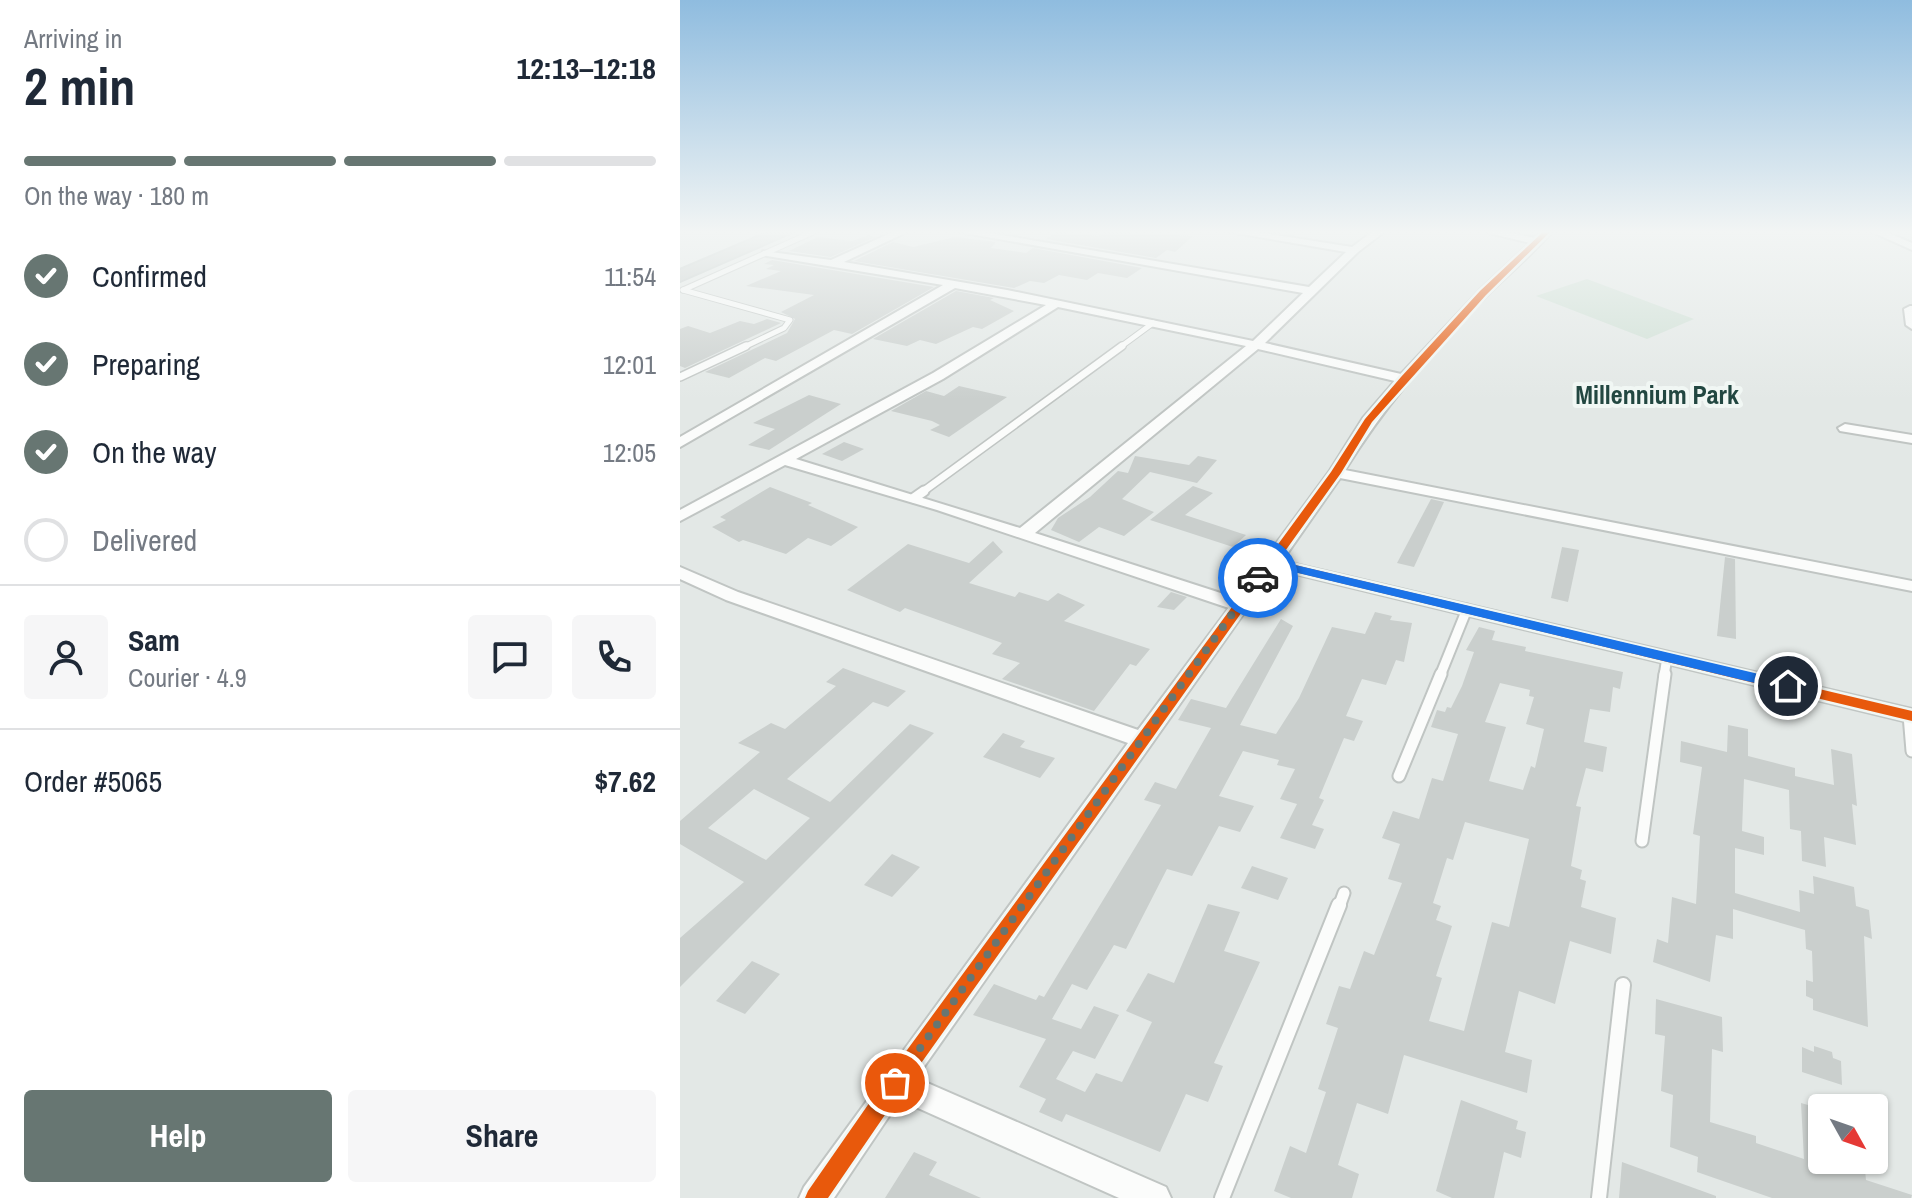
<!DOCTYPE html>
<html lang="en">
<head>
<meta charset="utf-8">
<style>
  :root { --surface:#fff; --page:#f6f6f7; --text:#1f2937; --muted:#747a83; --line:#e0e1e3; --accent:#677672 }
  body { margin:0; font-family:"Archivo Narrow",sans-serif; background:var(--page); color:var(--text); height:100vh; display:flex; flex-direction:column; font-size:30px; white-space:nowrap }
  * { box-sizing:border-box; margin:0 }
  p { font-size:26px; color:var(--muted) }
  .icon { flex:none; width:44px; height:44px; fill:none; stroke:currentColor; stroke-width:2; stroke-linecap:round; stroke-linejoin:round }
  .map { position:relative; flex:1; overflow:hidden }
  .sheet { display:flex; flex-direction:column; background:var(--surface); width:680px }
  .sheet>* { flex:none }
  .needle { width:52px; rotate:130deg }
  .buttons { position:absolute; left:1128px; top:1094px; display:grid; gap:16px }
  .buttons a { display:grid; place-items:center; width:80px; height:80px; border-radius:8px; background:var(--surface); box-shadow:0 2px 6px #0004; font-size:40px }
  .pin { position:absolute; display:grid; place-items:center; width:68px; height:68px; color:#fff; margin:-34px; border:4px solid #fff; border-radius:50%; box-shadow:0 2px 8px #0007 }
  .courier { position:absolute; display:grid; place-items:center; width:80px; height:80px; margin:-40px; border:6px solid #1a73e8; border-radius:50%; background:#fff; color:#222; box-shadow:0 2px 10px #0007 }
  .summary em { font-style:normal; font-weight:800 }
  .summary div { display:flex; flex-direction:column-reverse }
  .summary { display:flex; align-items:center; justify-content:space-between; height:136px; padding:0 24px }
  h1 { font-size:52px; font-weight:800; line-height:60px }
  .bar { display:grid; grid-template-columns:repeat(4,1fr); gap:12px 8px; align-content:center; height:96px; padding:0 24px }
  .bar i { height:10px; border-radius:6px; background:var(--line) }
  .bar .selected { background:var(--accent) }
  .bar p { grid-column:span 4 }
  .line { display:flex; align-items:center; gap:20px; padding:0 24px; border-top:2px solid var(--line) }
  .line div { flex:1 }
  .round { display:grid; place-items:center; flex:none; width:84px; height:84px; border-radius:8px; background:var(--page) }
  ol { padding:0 24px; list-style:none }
  li { display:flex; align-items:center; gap:24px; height:88px }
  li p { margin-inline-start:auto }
  li .icon { padding:8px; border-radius:50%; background:var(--accent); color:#fff; stroke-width:4 }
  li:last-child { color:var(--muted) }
  li i { width:44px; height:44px; border:4px solid var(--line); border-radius:50% }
  .action { display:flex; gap:16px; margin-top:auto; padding:16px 24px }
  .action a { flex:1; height:92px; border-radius:8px; background:var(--accent); color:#fff; font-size:32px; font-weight:800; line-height:92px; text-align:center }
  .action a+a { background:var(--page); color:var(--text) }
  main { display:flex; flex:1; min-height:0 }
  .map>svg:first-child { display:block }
</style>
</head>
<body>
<main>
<section class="sheet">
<div class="summary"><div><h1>2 min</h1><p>Arriving in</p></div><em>12:13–12:18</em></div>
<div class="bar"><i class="selected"></i><i class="selected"></i><i class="selected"></i><i></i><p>On the way · 180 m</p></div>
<ol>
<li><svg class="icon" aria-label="check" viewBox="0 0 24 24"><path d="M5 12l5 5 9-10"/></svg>Confirmed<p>11:54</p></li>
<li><svg class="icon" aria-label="check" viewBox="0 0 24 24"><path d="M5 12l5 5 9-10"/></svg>Preparing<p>12:01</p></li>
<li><svg class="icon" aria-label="check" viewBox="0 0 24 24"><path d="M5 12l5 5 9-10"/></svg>On the way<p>12:05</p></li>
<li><i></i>Delivered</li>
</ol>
<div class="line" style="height:144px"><a class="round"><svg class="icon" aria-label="person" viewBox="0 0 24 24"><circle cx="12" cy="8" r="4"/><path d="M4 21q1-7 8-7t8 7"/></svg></a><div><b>Sam</b><p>Courier · 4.9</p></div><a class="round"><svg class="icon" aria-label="chat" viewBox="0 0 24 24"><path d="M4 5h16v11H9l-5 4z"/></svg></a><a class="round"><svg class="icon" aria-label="phone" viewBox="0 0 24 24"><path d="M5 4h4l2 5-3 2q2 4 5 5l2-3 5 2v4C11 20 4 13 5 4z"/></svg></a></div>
<div class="line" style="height:104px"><div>Order #5065</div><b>$7.62</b></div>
<div class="action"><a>Help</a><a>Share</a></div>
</section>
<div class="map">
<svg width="1232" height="1198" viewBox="0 0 1232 1198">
  <rect width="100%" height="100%" fill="#e3e8e6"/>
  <path fill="#cedfd4" d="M907 279 1014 319 967 339 856 296Z"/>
  <g fill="#cacfcd" fill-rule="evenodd">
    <path d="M376 232 419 236 427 232 513 236 495 252 487 250 476 258 366 239Z"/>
    <path d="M189 235 195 237 151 257 109 251 138 237 172 241Z"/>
    <path d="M275 237 316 242 311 248 346 253 353 248 462 268 447 278 418 273 407 280 379 275 364 283 350 281 334 288 174 261 213 242 233 247Z"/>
    <path d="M92 260 254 287 172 334 154 330 96 361 85 358 49 378 25 372 107 333 115 319 101 312 134 295 66 286 101 271 86 269 94 265 84 264Z"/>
    <path d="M276 291 314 298 310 300 334 311 302 329 293 327 256 344 240 340 227 346 193 339Z"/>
    <path d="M87 319 101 323 5 368 0 366V329L8 326 30 333 60 321 74 324Z"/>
    <path d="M279 386 327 397 269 437 250 430 260 425 252 421 211 411 246 391 264 396Z"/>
    <path d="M129 395 161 404 89 450 68 445 95 429 73 423Z"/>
    <path d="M164 442 184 449 162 461 142 454Z"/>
    <path d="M455 456 509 465 518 456 537 460 517 483 470 472 442 499 474 512 444 536 419 527 399 542 371 530 378 518 410 497 438 471 448 473Z"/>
    <path d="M513 486 533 493 505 515 566 535 553 547 470 520Z"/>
    <path d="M90 487 132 503 128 505 178 527 151 546 128 538 106 554 63 540 59 542 32 527 46 520 40 517Z"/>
    <path d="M751 499 764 502 734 567 717 563Z"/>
    <path d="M313 541 323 552 289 583 335 597 339 592 368 601 378 593 405 605 384 621 470 649 456 666 450 664 414 711 322 679 340 663 312 654 322 643 225 608 220 612 167 590 228 544 289 563Z"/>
    <path d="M882 547 899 550 888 602 871 598Z"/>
    <path d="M1045 557 1055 559 1056 639 1037 636Z"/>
    <path d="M491 592 507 597 494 610 477 607Z"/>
    <path d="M695 612 712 616 710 620 732 623 724 662 716 660 706 685 682 679 666 716 683 721 674 741 664 738 639 798 644 800 632 825 644 829 635 849 600 838 617 804 600 799 615 769 597 765 599 760 563 751 539 796 574 806 560 832 539 826 512 876 487 869 446 949 434 945 407 990 392 984 372 1019 401 1029 414 1006 439 1015 415 1059 393 1051 376 1079 405 1092 416 1073 442 1082 472 1022 446 1011 468 973 494 983 528 904 560 912 544 951 580 962 534 1063 543 1066 528 1102 506 1094 480 1152 386 1114 382 1122 359 1112 366 1099 339 1087 366 1039 293 1015 314 984 356 1000 359 995 364 997 481 805 464 800 475 782 496 789 531 728 498 720 511 699 546 708 601 619 613 626 560 725 596 734 619 698 652 627 685 634Z"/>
    <path d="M799 627 815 631 812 640 846 647 845 651 943 672 940 689 933 687 930 712 910 709 904 742 927 747 923 772 906 768 896 806 901 807 891 866 902 870 900 879 906 881 901 907 936 918 931 954 890 941 875 1004 839 991 825 1052 852 1060 847 1093 724 1055 708 1114 677 1103 658 1165 679 1174 672 1198H611L594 1191 610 1146 626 1153 646 1092 638 1089 658 1028 646 1024 659 986 670 989 684 951 694 955 722 883 708 879 720 844 702 838 713 811 739 819 752 778 763 781 778 734 751 727 757 710 765 712 767 707 771 708 782 686 794 652 786 650ZM820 683 850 690 849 696 854 697 846 724 864 729 855 768 851 766 843 790 809 781 826 727 805 722ZM785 822 849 839 829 927 812 922 784 1031 749 1021 762 978 756 976 772 926 756 920 761 906 753 903 767 858 773 860Z"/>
    <path d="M163 668 226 691 208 707 193 702 107 779 150 802 230 724 254 733 0 987V938L64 882 0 844V821L80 752 58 743 91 723 105 729 156 686 146 682ZM74 789 130 818 86 860 28 828Z"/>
    <path d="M1048 725 1068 729V756L1115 768V776L1154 785 1151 749 1172 754 1177 806 1172 804 1176 845 1144 837 1146 867 1122 861 1121 831 1110 829 1109 790 1064 779 1062 831 1084 837V855L1055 848V893L1120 912 1119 890 1134 894 1133 876 1174 887 1176 906 1189 910 1192 939 1184 936 1188 1027 1133 1010V999L1126 996V980L1133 982 1132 951 1126 949 1125 930 1053 909V939L1036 935 1030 982 973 962 977 939 988 943 992 897 1016 904 1020 836 1013 834 1022 767 1000 762 1001 741 1047 752Z"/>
    <path d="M323 733 345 741 340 747 375 758 360 778 303 757Z"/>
    <path d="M212 854 240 867 212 897 184 885Z"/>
    <path d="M572 866 608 878 598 900 561 888Z"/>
    <path d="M72 961 100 974 65 1014 36 1001Z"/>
    <path d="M976 999 1042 1017 1043 1052 1032 1049 1030 1122 1076 1136V1143L1124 1159 1121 1103 1142 1109V1160H1184L1186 1180 1232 1195 1231 1198H1092L1017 1172 1018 1157 990 1147 993 1095 981 1091 985 1036 975 1034Z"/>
    <path d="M1134 1046 1152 1052 1153 1058 1161 1061 1162 1085 1122 1072V1047L1134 1052Z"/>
    <path d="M781 1100 838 1121 836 1129 846 1132 841 1158 824 1152 814 1198H772L756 1191Z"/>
    <path d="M234 1152 257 1162 249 1175 301 1198H205Z"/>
    <path d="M942 1162 1036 1196V1198H939Z"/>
  </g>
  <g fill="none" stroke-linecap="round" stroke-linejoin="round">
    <defs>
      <g id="service-far4">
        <path d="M3 290 133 232"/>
        <path d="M3 290 110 320 104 328 62 348"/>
        <path d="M439 348 473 323"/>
      </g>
      <g id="service-far3">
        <path d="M0 377 66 346"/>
        <path d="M241 493 442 346"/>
      </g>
      <g id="service-far2">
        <path d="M234 498 244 491"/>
        <path d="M760 676 787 609"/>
        <path d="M984 676 987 657"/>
      </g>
      <g id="service-far1">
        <path d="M1229 715 1232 751"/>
        <path d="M719 776 761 674"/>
        <path d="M962 841 985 674"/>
        <path d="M659 907 664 893"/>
      </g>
      <g id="service">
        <path d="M542 1198 659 905"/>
        <path d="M919 1198 943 985"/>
      </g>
      <g id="minor">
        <path d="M213 232H227L164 262 327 290 573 341 623 293 279 232H304L629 287 666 252 550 232H577L672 247 692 232H704L678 252 585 343 721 374 799 291 850 243 805 232H827L855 238 861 232H872C852 254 830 273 809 293 755 347 705 405 665 470L1232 581V591L660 478 602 561 1232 709V723L595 569 236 1078 486 1187 491 1198H439L220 1100 154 1198H119L124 1187 448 743 46 600 0 579V567L58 592 458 730 549 608 257 510 105 465 0 521V510L253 373 366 305 275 288 0 447V437L263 285 87 256 83 255V251L151 260ZM378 307 566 346 340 528 116 459 263 379ZM578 349 715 381 683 418 649 472 556 598 355 533Z"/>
        <path d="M1192 232H1206L1232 243V250Z"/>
        <path d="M1230 306H1232V329L1226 325 1224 309Z"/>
        <path d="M1165 424 1232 435V443L1160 431 1158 428Z"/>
      </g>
      <path id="trunk" d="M89 232H112L0 281V270Z"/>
    </defs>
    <use href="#service-far4" stroke="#c0c5c3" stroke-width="7"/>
    <use href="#service-far3" stroke="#c0c5c3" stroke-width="10"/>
    <use href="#service-far2" stroke="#c0c5c3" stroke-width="13"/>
    <use href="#service-far1" stroke="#c0c5c3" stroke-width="15"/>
    <use href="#service" stroke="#c0c5c3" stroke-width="18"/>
    <use href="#minor" stroke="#c0c5c3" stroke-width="4"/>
    <use href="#trunk" stroke="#bcc4c2" stroke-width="4"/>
    <use href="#service-far4" stroke="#fbfcfb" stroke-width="5"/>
    <use href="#service-far3" stroke="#fbfcfb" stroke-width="7"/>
    <use href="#service-far2" stroke="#fbfcfb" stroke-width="9"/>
    <use href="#service-far1" stroke="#fbfcfb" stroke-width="11"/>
    <use href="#service" stroke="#fbfcfb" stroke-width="14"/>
    <use href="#minor" fill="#fbfcfb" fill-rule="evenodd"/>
    <use href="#trunk" fill="#c4cac8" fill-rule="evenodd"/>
    <defs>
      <path id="cycleway" d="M863 232H870L806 295 692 422 661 473 598 561 1232 711V721L594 567 222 1090 148 1198H125L128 1191 208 1076 651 472 685 419 721 377 800 291Z"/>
    </defs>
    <use href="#cycleway" stroke="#f1f7f4" stroke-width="5"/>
    <use href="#cycleway" fill="#e8590c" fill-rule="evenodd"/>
  </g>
  <linearGradient id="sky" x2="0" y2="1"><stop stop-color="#8fbcdf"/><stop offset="0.58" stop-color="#f2f5f4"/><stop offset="1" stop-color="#f2f5f4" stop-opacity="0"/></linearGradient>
  <rect width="1232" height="400" fill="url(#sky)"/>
  <path fill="#1a73e8" d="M590 559 1108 681 1115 686 1108 691 593 567 583 581H574V576Z"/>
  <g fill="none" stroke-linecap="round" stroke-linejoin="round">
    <path stroke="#677672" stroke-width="8" stroke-dasharray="0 14.4" d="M215 1083 578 578"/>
  </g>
  <g text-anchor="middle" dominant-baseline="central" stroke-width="8" stroke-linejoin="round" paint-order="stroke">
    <g font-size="26" font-weight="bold" fill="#224741" stroke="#f1f7f4">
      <text x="977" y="394">Millennium Park</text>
    </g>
  </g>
</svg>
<div class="buttons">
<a><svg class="needle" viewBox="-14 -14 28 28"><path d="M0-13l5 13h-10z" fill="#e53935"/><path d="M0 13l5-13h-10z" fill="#747a83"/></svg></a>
</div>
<div class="pin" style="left:215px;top:1083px;background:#ea580c"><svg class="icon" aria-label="bag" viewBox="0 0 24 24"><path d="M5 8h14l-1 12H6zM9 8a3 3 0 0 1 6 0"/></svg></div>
<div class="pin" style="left:1108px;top:686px;background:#1f2937"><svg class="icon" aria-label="home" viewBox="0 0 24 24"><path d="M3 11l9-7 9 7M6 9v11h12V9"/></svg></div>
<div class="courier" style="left:578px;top:578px"><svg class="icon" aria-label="car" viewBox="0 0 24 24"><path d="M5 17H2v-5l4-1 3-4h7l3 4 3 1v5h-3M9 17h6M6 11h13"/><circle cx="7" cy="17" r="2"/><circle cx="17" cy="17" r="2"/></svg></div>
</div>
</main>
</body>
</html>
